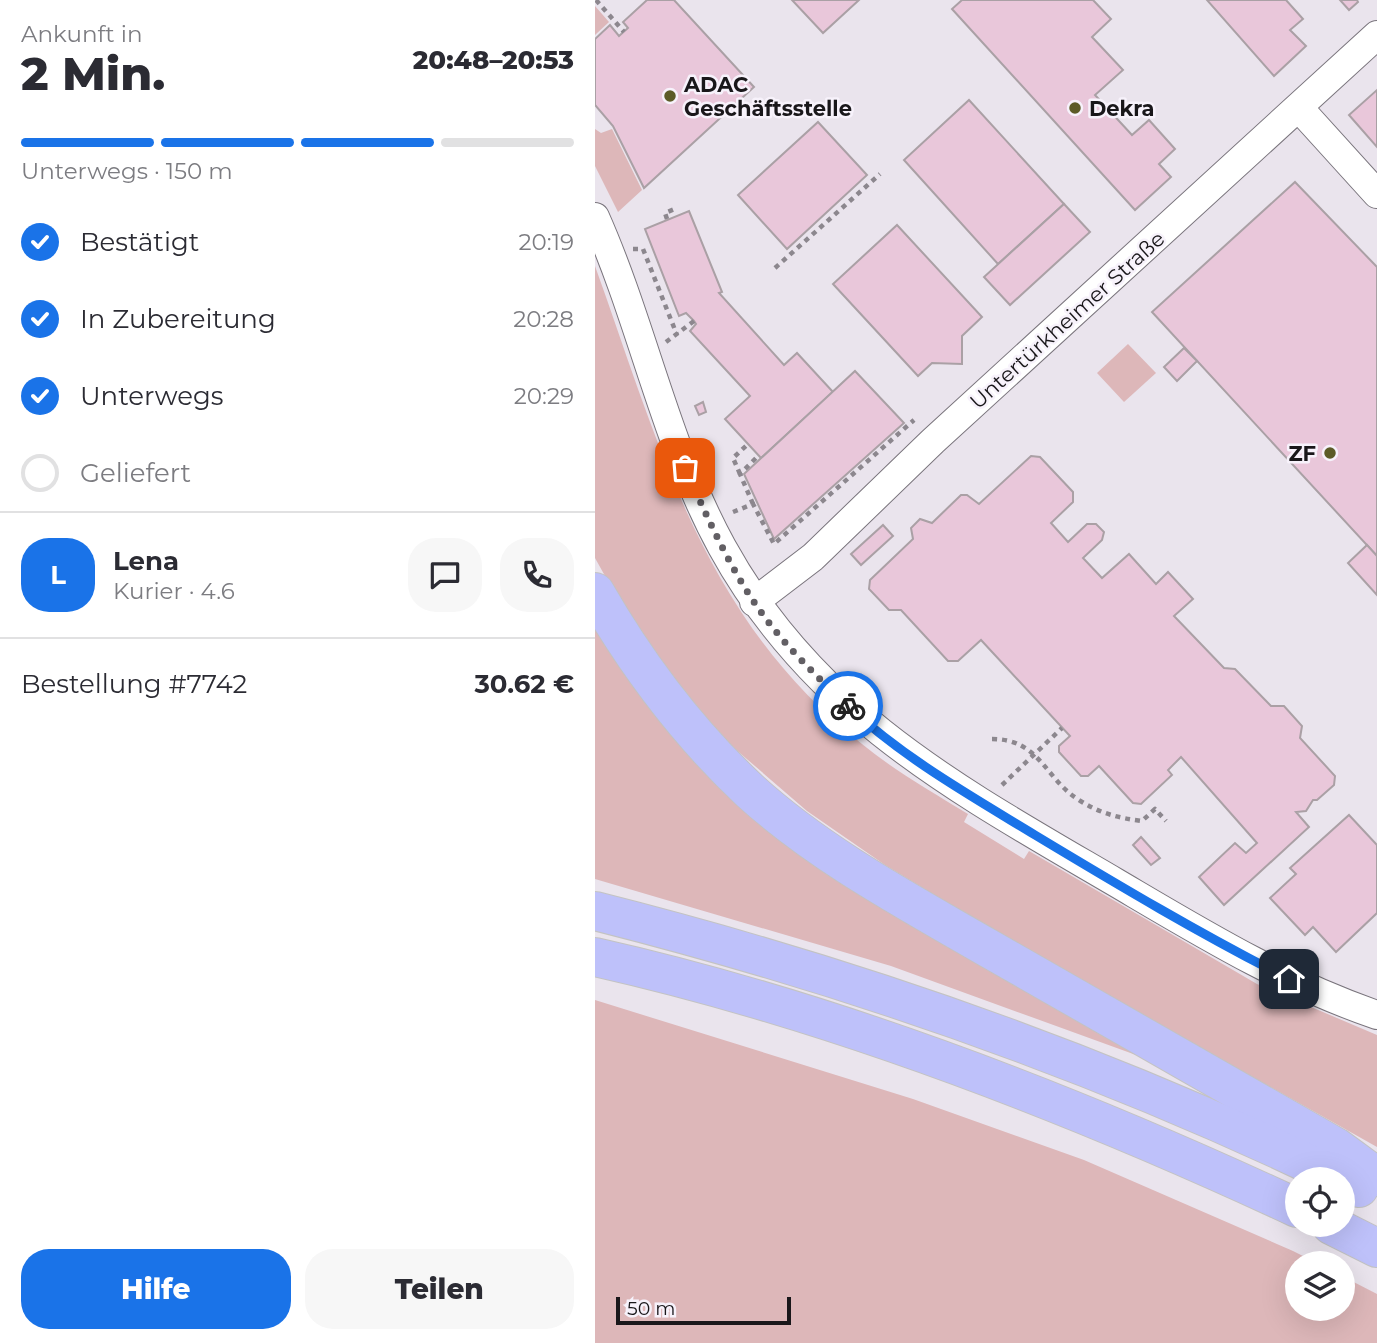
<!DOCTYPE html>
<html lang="de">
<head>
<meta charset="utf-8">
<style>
  :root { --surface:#fff; --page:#f7f7f7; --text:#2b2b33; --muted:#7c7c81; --line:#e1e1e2; --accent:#1a73e8 }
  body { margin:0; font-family:Montserrat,sans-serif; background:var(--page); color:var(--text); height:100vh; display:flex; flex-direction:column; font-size:26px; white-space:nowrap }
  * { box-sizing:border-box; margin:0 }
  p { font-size:23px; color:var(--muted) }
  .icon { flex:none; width:38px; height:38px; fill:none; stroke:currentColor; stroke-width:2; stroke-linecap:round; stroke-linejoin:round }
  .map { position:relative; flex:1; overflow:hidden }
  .panel { display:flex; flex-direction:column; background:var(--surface); width:595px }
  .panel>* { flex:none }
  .fabs { position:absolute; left:690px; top:1167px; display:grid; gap:14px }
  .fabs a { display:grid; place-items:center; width:70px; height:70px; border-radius:50%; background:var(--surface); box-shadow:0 7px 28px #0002; font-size:35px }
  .scale { position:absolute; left:21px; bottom:18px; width:175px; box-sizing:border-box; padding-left:7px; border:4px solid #19171a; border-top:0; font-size:19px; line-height:24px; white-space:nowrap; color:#19171a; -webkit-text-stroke:5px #f7f2fb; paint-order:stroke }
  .pin { position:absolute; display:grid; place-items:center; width:60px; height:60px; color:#fff; margin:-30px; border-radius:14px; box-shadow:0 4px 10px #0006 }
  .courier { position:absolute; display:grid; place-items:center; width:70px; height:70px; margin:-35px; border:5px solid #1a73e8; border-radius:50%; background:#fff; color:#222; box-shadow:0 2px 9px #0007 }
  .overview em { font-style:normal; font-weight:800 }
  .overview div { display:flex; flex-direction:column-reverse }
  .overview { display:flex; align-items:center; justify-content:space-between; height:119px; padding:0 21px }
  h1 { font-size:46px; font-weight:800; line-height:52px }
  .bar { display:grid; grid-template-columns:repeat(4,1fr); gap:10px 7px; align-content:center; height:84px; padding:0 21px }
  .bar i { height:9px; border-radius:5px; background:var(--line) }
  .bar .active { background:var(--accent) }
  .bar p { grid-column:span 4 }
  .line { display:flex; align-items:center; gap:18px; padding:0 21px; border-top:2px solid var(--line) }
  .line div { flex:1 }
  .round { display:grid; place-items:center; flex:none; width:74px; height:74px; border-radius:28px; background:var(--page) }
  ol { padding:0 21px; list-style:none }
  li { display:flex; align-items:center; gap:21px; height:77px }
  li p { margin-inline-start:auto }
  li .icon { padding:7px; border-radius:50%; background:var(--accent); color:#fff; stroke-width:4 }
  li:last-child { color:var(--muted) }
  li i { width:38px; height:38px; border:4px solid var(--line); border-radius:50% }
  .primary-button { display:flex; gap:14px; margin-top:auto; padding:14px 21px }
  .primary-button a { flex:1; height:80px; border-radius:28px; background:var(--accent); color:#fff; font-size:28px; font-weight:800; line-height:80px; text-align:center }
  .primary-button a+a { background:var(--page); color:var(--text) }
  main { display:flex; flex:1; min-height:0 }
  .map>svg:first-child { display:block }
</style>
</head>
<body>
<main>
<section class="panel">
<div class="overview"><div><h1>2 Min.</h1><p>Ankunft in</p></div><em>20:48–20:53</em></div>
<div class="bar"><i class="active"></i><i class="active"></i><i class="active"></i><i></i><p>Unterwegs · 150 m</p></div>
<ol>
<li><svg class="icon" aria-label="check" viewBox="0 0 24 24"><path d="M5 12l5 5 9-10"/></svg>Bestätigt<p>20:19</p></li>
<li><svg class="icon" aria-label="check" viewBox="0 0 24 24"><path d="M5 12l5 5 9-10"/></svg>In Zubereitung<p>20:28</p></li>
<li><svg class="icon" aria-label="check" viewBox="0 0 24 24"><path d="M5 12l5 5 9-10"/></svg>Unterwegs<p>20:29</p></li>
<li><i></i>Geliefert</li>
</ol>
<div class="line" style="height:126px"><b class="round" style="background:var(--accent);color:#fff">L</b><div><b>Lena</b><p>Kurier · 4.6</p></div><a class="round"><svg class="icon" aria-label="chat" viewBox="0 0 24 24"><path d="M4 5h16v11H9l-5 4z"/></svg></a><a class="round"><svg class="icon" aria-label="phone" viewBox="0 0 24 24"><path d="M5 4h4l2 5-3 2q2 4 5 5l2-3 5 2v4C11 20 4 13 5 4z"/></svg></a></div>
<div class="line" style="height:91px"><div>Bestellung #7742</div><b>30.62 €</b></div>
<div class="primary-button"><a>Hilfe</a><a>Teilen</a></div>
</section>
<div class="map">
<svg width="782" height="1343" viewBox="0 0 782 1343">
  <rect width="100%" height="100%" fill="#eae4ed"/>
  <g fill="#ddb7b9">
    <path d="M0 6 14 22 0 35Z"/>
    <path d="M0 129 6 133 17 129 47 190 23 212 0 166Z"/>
    <path d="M0 266C65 447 108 619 267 744 300 771 337 792 373 814L369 822 429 859 434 851 662 984 782 1035V1147L414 940 290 865 212 811 124 735 91 698 34 619 0 558Z"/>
    <path d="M533 344 561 373 529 402 502 373Z"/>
    <path d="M0 627 65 719 541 1055 296 966 0 879Z"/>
    <path d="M0 1000 318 1099 489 1160 698 1251 722 1263 702 1264V1309H747V1276L782 1294V1343H0Z"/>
  </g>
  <g fill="#e9c7da" stroke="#aaa0a5" stroke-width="2">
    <path d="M52 0H79L159 87 49 188 18 126 0 105V39L15 25 24 36 33 28 28 22Z"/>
    <path d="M197 0H264L228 33Z"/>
    <path d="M367 0H498L516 19 497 37 528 70 500 95 537 135 554 120 580 149 564 164 576 177 540 210 357 9Z"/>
    <path d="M612 0H691L708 19 695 30 711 46 679 76Z"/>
    <path d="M745 0H762L763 2 754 10Z"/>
    <path d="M782 90V147L754 115Z"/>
    <path d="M374 100 469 204 403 264 309 160Z"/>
    <path d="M223 122 272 175 192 249 143 195Z"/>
    <path d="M700 182 782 267V556L557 312Z"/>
    <path d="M469 204 495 232 415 305 389 277Z"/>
    <path d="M94 211 127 292 124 293 189 365 202 353 238 392 166 458 130 419 155 396 95 331 101 324 99 321 91 313 84 316 50 229Z"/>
    <path d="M302 225 387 317 367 336V364L337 363 323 376 238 284Z"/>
    <path d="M589 348 602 361 582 381 569 367Z"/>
    <path d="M260 371 309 423 179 539 149 474Z"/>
    <path d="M108 402 111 412 104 415 100 406Z"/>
    <path d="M436 456 445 457 478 492V502L456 523 473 542 492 524H501L509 532 507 540 488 558 507 578 534 554 561 584 573 572 598 599 579 616 629 668 640 669 676 706H689L707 726 705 738 740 776 739 785 722 800H718L711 811 701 812 714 827 629 905 604 877 640 843 651 853 662 843 586 757 573 770 577 775 546 804 538 803 504 766 493 776H486L464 752V746L475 736 386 640 363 661H353L306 610H294L274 589 275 580 318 539 316 528 325 519 337 523 366 495H372L384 504Z"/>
    <path d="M288 525 298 536 266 565 256 554Z"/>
    <path d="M772 545 782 556V595L753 563Z"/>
    <path d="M754 815 782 845V913L741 952 718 927 710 935 675 898 701 874 695 868Z"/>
    <path d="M546 837 565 858 556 865 538 845Z"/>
  </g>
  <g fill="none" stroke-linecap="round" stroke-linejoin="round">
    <defs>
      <g id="minor">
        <path d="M704 108 782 194"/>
        <path d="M0 217C48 325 70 443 127 547 218 713 363 790 520 882 605 932 688 983 782 1015"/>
        <path d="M159 602 218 557 338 441 782 35"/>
      </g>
      <g id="highway">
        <path d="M0 592C42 665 93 733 155 791 224 854 312 901 393 948 509 1015 625 1081 741 1147L782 1177"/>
        <path d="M0 911C265 978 519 1067 764 1188"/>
        <path d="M0 957C240 1011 479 1104 702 1208"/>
        <path d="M736 1225 782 1248"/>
      </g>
    </defs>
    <use href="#minor" stroke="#79747c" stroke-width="30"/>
    <use href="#highway" stroke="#c3c3c3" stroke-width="40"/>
    <g stroke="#8c878e" stroke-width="4.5" stroke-dasharray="5 5" stroke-linecap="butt">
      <path d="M1 0 29 32"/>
      <path d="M72 219 70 213 82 208"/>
      <path d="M38 249H48L82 335"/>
      <path d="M180 268 285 174"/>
      <path d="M71 342 99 321"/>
      <path d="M145 474 138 458 153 444"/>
      <path d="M158 504 145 474 161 458 163 460"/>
      <path d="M138 512 158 504 179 544 319 420"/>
      <path d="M397 739C445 739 450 779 484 800 504 813 523 818 547 821L560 809 571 821"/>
      <path d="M407 785 467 728"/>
    </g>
    <use href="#minor" stroke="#fff" stroke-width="28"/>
    <use href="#highway" stroke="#bec1fa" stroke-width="38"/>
  </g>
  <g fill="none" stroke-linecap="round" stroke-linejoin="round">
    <path stroke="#625f64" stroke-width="7" stroke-dasharray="0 12.6" d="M90 468C111 514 131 560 159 602 185 641 219 674 253 706"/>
    <path stroke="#1a73e8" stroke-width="9" d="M253 706C307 757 376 796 440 835 523 885 607 935 694 979"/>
  </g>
  <g fill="#5c5b27" stroke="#f7f2fb" stroke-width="2.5">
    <circle cx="75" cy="96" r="7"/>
    <circle cx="480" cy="108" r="7"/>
    <circle cx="735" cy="453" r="7"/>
  </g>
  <g text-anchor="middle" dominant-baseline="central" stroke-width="5" stroke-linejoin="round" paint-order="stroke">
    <g font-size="21" font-weight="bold" fill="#19171a" stroke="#f7f2fb" text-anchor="start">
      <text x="89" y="84">ADAC<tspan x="89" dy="24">Geschäftsstelle</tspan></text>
      <text x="494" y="108">Dekra</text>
      <text x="721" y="453" text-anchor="end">ZF</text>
    </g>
    <g font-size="21" fill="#19171a" stroke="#f7f2fb">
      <text transform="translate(472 320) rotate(-42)">Untertürkheimer Straße</text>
    </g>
  </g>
</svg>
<div class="fabs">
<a><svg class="icon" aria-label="locate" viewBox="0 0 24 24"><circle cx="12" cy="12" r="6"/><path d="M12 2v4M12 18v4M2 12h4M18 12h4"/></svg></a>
<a><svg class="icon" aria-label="layers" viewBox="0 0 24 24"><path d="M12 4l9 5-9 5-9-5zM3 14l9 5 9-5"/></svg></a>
</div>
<div class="scale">50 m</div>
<div class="pin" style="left:90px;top:468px;background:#ea580c"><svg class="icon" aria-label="bag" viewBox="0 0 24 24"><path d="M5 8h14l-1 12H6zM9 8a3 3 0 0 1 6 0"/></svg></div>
<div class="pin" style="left:694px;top:979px;background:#1f2937"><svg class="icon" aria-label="home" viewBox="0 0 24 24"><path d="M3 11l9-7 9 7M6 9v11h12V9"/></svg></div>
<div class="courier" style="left:253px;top:706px"><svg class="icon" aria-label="bike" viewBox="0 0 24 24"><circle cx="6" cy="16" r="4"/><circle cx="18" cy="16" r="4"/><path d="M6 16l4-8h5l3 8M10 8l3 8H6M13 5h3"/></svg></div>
</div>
</main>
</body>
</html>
